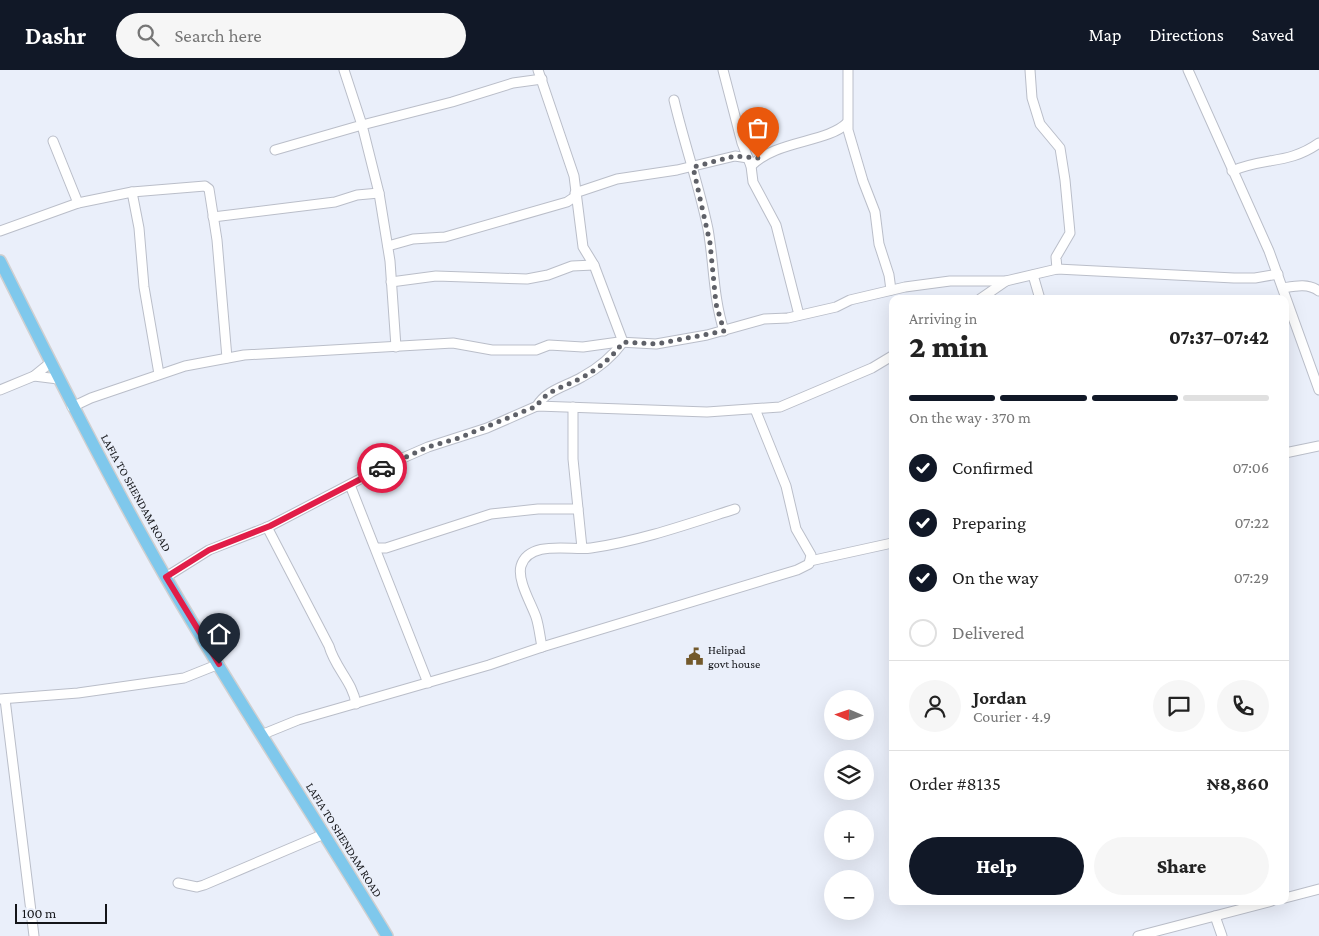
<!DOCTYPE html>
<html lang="en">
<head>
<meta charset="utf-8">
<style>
  :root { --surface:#fff; --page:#f6f6f6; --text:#222; --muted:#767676; --line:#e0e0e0; --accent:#111827 }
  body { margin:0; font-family:"Crimson Pro",serif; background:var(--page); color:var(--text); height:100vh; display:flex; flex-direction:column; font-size:19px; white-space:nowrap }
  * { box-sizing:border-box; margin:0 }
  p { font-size:16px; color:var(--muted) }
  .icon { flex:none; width:28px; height:28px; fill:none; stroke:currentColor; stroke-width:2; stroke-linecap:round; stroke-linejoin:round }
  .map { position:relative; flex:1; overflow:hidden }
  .drawer { position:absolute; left:889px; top:225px; width:400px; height:610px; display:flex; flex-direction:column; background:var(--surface); border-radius:10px; box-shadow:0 5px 20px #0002 }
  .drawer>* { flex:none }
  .needle { width:32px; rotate:272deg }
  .buttons { position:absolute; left:824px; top:620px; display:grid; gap:10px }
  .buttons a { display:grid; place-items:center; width:50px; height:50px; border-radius:50%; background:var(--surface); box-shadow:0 5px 20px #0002; font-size:25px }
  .scale { position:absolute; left:15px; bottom:12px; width:92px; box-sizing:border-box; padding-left:5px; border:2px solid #141519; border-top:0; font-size:14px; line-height:18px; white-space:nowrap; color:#141519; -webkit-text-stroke:4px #eaeffa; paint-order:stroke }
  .pin { position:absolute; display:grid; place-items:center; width:42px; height:42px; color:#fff; margin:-51px -21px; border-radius:50% 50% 50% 0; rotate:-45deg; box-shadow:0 0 5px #0007 }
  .pin .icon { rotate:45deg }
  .courier { position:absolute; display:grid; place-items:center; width:50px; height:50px; margin:-25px; border:4px solid #e11d48; border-radius:50%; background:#fff; color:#222; box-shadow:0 1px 6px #0007 }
  .overview em { font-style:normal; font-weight:800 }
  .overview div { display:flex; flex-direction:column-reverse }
  .overview { display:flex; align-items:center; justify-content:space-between; height:85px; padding:0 20px }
  h1 { font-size:32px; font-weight:800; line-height:38px }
  .bar { display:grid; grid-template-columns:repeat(4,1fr); gap:8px 5px; align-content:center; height:60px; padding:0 20px }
  .bar i { height:6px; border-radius:4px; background:var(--line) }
  .bar .selected { background:var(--accent) }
  .bar p { grid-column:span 4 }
  .line { display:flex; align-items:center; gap:12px; padding:0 20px; border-top:1px solid var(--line) }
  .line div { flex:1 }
  .round { display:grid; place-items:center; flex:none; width:52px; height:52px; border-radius:26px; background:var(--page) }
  ol { padding:0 20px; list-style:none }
  li { display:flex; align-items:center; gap:15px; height:55px }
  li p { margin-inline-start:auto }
  li .icon { padding:5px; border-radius:50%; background:var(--accent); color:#fff; stroke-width:4 }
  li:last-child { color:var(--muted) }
  li i { width:28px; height:28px; border:2px solid var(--line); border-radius:50% }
  .cta { display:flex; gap:10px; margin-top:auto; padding:10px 20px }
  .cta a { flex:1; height:58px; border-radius:30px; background:var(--accent); color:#fff; font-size:20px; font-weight:800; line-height:58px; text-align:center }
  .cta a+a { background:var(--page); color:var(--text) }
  header { display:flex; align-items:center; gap:30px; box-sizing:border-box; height:70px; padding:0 25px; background:var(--accent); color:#fff }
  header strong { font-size:24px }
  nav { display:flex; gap:28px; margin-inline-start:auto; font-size:18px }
  .search { width:350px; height:45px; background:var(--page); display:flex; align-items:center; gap:12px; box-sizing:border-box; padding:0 18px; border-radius:28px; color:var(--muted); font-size:19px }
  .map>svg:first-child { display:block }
</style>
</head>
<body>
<header>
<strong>Dashr</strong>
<div class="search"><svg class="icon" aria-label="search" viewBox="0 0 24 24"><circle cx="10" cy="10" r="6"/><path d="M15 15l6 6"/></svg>Search here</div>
<nav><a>Map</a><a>Directions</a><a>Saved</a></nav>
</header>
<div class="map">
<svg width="1319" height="866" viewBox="0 0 1319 866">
  <rect width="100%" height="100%" fill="#eaeffa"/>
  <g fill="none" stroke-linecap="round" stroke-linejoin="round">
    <defs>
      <g id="minor">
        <path d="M723 0 742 73 751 96 753 112 776 155 799 245"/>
        <path d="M848 0V60L863 111 875 142 879 174 889 205 891 220"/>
        <path d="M1030 0 1032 28 1040 54 1060 78 1065 110 1070 163 1056 187 1057 199"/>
        <path d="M1188 0 1269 181 1319 320"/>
        <path d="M674 30C684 73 699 115 708 159 714 193 713 227 724 261"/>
        <path d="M53 71 78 133"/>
        <path d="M275 80 362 55 344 0"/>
        <path d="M751 96C776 70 827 73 847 53"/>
        <path d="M1232 101C1264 87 1288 95 1319 73"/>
        <path d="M132 122 205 116 209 119 217 170 227 288"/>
        <path d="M575 123 617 109 677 100 735 86 748 88"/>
        <path d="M213 147 335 132 357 125 379 123"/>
        <path d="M0 161 78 133 132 122 139 158 144 217 159 304"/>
        <path d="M388 176 413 169 445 167 567 132 576 126"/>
        <path d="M1033 205 1040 229"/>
        <path d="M391 212 436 206 527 209 548 205 572 196 594 195"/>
        <path d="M1283 218C1295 216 1308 213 1319 221"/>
        <path d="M980 229 1006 211"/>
        <path d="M396 277 390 191 379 123 362 55 452 32 513 13 542 9"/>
        <path d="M34 306 58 309"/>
        <path d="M0 320 34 306 50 293"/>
        <path d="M537 336C546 320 567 316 582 307 599 298 612 287 623 272L594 195 583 177 574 106 538 0"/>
        <path d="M72 337 91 328 185 296 244 285 453 273 492 280H536L549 275 583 277 619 272 656 274 707 265 764 249 788 248 836 237 850 230 905 217 950 211H1006L1057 199 1234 208H1255L1278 204"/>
        <path d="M573 337V389L582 478"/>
        <path d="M1285 383 1319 376"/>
        <path d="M350 415 428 613"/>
        <path d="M267 457 329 576C335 598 353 612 356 634"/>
        <path d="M376 478H386L491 444 538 439H578"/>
        <path d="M810 491 892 473"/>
        <path d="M166 507 209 480 270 456 389 394 428 377 487 358 537 336 707 342 780 337 872 298 892 286"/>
        <path d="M542 577 797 500 809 494 811 485 796 459 786 416 755 339"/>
        <path d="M0 629 78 623 184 608 219 594"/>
        <path d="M5 629 34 866"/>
        <path d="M261 665 298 650 489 595 542 577C540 567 539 556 536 547 531 533 517 510 521 496 529 469 573 481 591 478 640 471 688 454 735 439"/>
        <path d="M178 813 197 817 204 815 324 764"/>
        <path d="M1285 828 1319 819"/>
        <path d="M1215 846 1222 866"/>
        <path d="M1138 866 1272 831"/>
      </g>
      <path id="major" d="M0 191C53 297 106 403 165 506 235 628 314 745 387 866"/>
    </defs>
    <use href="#minor" stroke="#babec9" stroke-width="11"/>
    <use href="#major" stroke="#d0d0d1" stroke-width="14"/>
    <use href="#minor" stroke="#fff" stroke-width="9"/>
    <use href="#major" stroke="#7fc8ec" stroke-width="11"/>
  </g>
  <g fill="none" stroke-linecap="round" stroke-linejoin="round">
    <path stroke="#5f6168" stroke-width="5" stroke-dasharray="0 9" d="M382 398 428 377 459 368 537 336C545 321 564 317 579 309 597 300 612 288 623 272L656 274 724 261 716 234 710 173 693 97 735 86 758 88"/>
    <path stroke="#e11d48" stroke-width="6" d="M219 594 166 507 209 480 270 456 382 398"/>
  </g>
  <defs>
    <symbol id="civic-bare" viewBox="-9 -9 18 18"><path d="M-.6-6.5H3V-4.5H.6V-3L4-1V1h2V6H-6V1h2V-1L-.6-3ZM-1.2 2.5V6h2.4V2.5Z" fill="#73592b" stroke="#eaeffa" stroke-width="2.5" paint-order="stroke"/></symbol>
  </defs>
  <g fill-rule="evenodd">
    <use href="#civic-bare" x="682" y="574" width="25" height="25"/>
  </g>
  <g text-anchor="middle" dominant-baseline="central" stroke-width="4" stroke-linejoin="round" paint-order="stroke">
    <g font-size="12" fill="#141519" stroke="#eaeffa">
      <text transform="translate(136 423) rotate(61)">LAFIA TO SHENDAM ROAD</text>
      <text transform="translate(344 770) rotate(58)">LAFIA TO SHENDAM ROAD</text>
    </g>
    <g font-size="12" fill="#141519" stroke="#eaeffa" text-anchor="start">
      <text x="708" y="580">Helipad<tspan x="708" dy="14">govt house</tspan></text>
    </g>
  </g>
</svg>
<div class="buttons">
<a><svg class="needle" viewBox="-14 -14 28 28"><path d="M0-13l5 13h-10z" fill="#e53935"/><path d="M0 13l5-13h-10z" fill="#767676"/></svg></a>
<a><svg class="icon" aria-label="layers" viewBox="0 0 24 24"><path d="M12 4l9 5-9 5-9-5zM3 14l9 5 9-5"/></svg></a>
<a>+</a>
<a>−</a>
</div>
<div class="scale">100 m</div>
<div class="pin" style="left:758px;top:88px;background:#ea580c"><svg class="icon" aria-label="bag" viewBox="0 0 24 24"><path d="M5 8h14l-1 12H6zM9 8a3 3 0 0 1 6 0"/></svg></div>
<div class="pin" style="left:219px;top:594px;background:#1f2937"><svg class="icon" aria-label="home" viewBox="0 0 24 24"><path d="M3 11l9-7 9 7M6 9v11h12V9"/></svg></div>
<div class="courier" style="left:382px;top:398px"><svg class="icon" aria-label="car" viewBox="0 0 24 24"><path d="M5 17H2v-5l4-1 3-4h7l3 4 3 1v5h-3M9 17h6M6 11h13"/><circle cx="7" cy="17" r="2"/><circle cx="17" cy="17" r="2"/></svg></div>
<section class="drawer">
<div class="overview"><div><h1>2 min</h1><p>Arriving in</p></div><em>07:37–07:42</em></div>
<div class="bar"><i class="selected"></i><i class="selected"></i><i class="selected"></i><i></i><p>On the way · 370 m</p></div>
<ol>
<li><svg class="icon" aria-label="check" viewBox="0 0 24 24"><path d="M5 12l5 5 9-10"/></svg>Confirmed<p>07:06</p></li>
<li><svg class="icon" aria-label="check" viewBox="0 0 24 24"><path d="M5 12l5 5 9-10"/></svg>Preparing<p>07:22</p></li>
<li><svg class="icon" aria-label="check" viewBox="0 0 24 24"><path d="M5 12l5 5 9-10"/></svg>On the way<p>07:29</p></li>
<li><i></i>Delivered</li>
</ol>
<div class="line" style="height:90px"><a class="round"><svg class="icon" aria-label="person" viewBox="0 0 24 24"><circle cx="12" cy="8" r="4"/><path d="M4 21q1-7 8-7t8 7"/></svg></a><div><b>Jordan</b><p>Courier · 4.9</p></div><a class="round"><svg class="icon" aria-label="chat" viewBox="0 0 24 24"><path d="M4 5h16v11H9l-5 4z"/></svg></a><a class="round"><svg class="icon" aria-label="phone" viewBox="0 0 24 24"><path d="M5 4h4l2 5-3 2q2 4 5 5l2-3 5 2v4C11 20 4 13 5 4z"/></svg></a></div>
<div class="line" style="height:65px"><div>Order #8135</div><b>₦8,860</b></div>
<div class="cta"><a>Help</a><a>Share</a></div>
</section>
</div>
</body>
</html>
